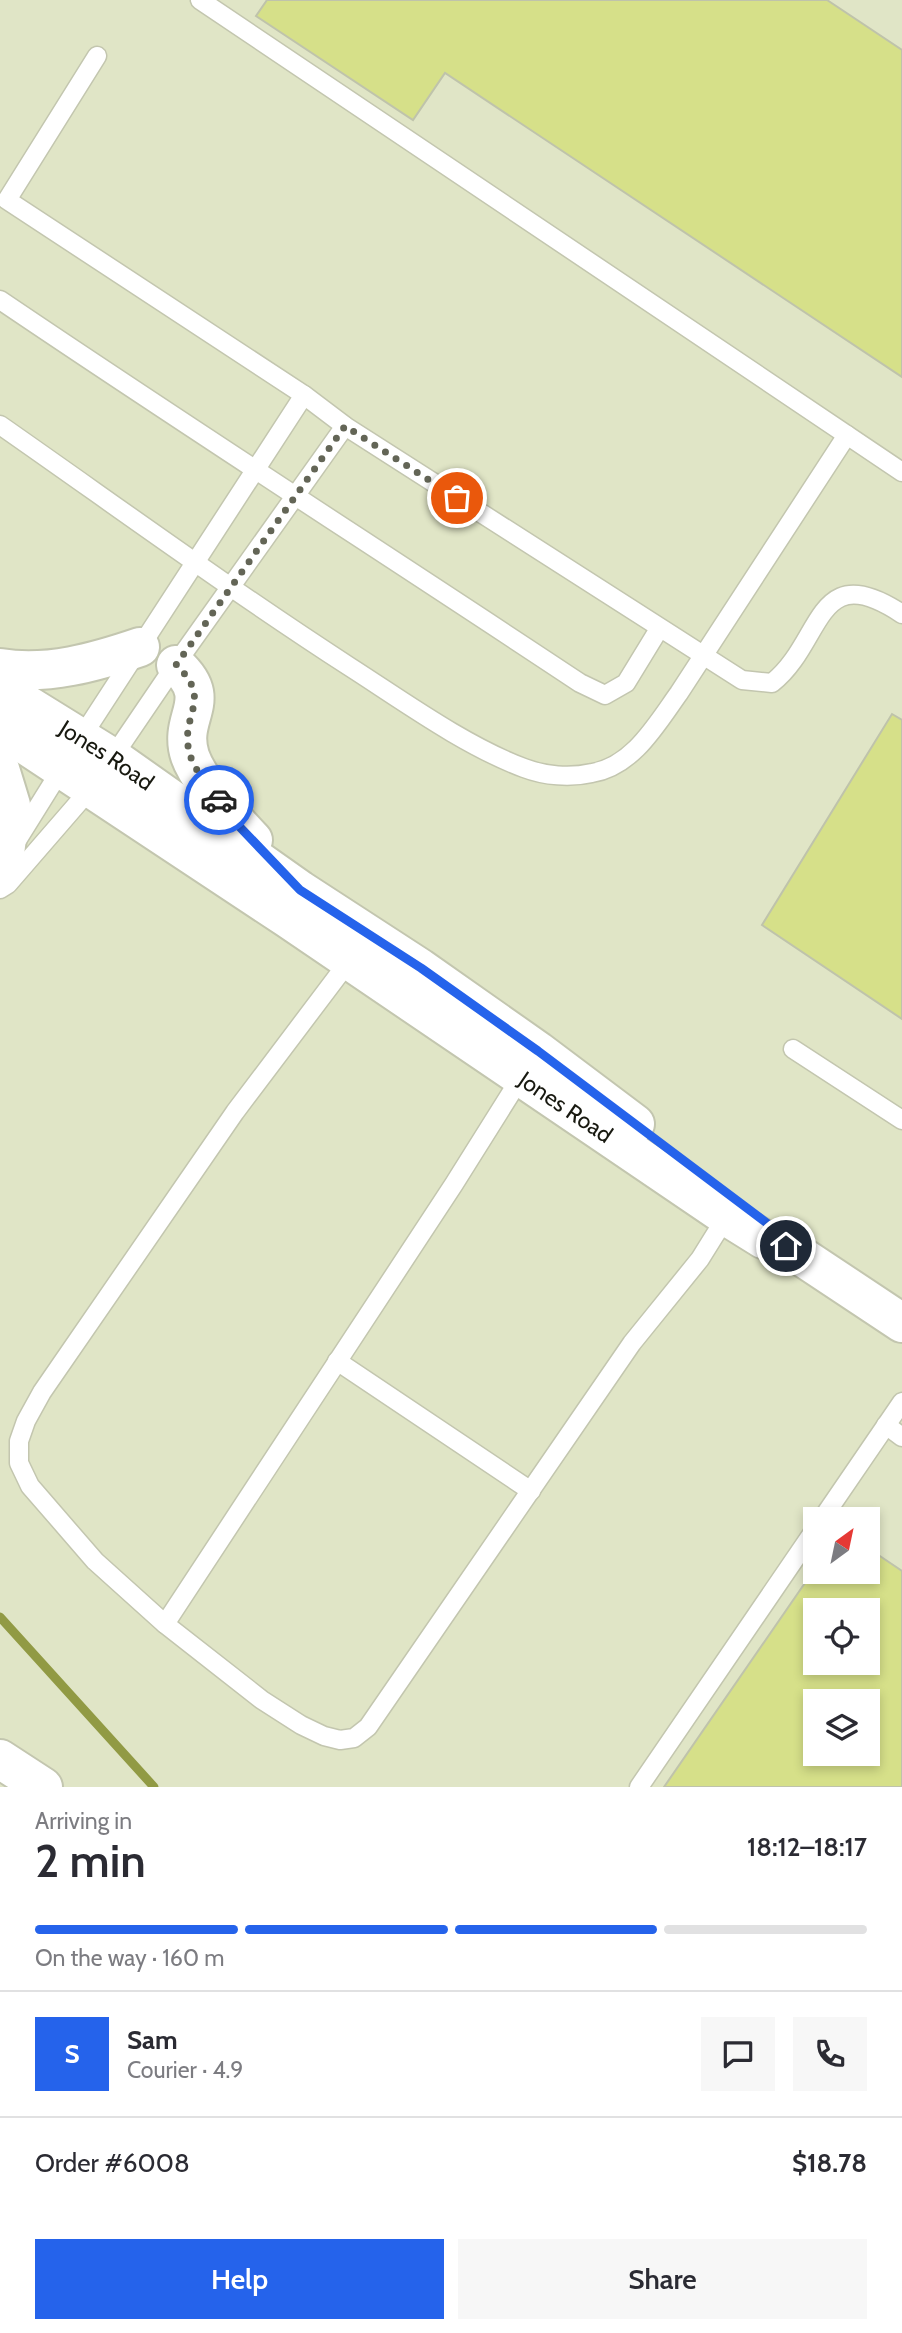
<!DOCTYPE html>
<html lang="en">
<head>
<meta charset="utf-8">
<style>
  :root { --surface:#fff; --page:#f7f7f7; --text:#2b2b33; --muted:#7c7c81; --line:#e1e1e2; --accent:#2563eb }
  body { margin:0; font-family:Cabin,sans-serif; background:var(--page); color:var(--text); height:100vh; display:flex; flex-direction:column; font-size:26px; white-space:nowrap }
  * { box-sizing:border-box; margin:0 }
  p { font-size:23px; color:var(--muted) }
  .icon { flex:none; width:38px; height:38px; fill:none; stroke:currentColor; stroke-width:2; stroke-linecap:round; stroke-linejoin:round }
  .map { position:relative; height:1787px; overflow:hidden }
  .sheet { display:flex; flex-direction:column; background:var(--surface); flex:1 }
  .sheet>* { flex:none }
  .needle { width:46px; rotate:33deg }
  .controls { position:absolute; left:803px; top:1507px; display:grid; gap:14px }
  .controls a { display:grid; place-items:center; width:77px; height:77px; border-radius:0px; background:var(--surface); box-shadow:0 4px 10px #0003; font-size:35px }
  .pin { position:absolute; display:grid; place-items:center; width:60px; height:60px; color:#fff; margin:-30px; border:4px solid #fff; border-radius:50%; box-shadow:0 2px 7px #0007 }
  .courier { position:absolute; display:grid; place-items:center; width:70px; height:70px; margin:-35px; border:5px solid #2563eb; border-radius:50%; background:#fff; color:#222; box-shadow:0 2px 9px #0007 }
  .summary em { font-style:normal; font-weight:600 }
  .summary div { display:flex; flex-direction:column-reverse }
  .summary { display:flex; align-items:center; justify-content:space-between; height:119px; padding:0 35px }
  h1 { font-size:46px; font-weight:600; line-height:52px }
  .bar { display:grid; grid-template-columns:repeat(4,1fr); gap:10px 7px; align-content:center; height:84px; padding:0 35px }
  .bar i { height:9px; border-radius:5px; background:var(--line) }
  .bar .current { background:var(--accent) }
  .bar p { grid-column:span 4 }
  .line { display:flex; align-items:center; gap:18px; padding:0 35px; border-top:2px solid var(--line) }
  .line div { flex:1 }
  .round { display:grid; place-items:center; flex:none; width:74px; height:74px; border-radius:0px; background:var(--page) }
  .primary-button { display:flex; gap:14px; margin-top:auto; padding:14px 35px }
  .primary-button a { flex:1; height:80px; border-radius:0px; background:var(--accent); color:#fff; font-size:28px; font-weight:600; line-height:80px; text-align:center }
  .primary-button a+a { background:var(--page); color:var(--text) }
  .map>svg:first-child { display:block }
</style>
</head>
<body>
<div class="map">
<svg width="902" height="1787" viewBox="0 0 902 1787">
  <rect width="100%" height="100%" fill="#edf1d9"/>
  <path fill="#e0e5c6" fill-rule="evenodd" d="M0 0H902V1787H0ZM816 1519H868V1572H816ZM816 1610H868V1662H816ZM816 1701H868V1754H816Z"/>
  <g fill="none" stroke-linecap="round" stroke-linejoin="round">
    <path stroke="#919a44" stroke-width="9" d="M0 1617 154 1787"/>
  </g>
  <g fill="#d6e089" stroke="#bfc3ab" stroke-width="2" fill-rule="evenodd">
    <path d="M267 0H827L902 50V377L445 73 413 120 256 16Z"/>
    <path d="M892 714 902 720V1019L762 925Z"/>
    <path d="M868 1548 902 1571V1787H664L816 1567V1572H868ZM816 1610H868V1662H816ZM816 1701H868V1754H816Z"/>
  </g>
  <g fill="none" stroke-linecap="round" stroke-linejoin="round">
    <defs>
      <g id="lane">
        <path d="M200 0 902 472"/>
        <path d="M97 56 7 200 304 395 345 426 742 680 772 683C824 642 815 556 902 614"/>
        <path d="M0 300C192 430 387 555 580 683L605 695 626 683 659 629"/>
        <path d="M0 425C116 506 231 590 350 667 403 701 465 746 524 768 545 776 570 778 592 773 633 766 656 725 679 693L847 435"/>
        <path d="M79 741 304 395"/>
        <path d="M110 761 180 658 345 426"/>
        <path d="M16 842 64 765"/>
        <path d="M0 889 8 884 92 787"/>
        <path d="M352 957 235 1112 42 1392 26 1421 19 1441V1463L30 1486 95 1561 165 1624 262 1700 301 1725 324 1736 340 1740 354 1738 368 1727 632 1343 700 1259 728 1214"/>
        <path d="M793 1049 902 1120"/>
        <path d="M337 1361 531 1491"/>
        <path d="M886 1425 902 1437"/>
        <path d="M822 1519 902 1402"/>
        <path d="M165 1624 454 1184 523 1074"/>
        <path d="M639 1787 816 1528"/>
      </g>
      <g id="secondary">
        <path d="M176 665C216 701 177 716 190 756 199 782 233 819 253 840"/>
        <path d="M0 668C47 676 96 662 140 647"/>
        <path id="s1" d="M0 688 113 758 300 890 420 968 538 1051 635 1124"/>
        <path id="s2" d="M0 728 287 918 726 1216 763 1239 786 1246 902 1323"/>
        <path d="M0 769 11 805 4 862"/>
        <path d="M0 1759 43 1787"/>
      </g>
    </defs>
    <use href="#lane" stroke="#c3c6af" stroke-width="21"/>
    <use href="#secondary" stroke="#c3c6af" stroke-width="42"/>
    <use href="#lane" stroke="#fff" stroke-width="18"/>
    <use href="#secondary" stroke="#fff" stroke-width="38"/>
  </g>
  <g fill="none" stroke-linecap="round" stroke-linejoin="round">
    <path stroke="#636556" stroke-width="7" stroke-dasharray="0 12.6" d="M219 800C209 787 195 771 190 755 178 714 215 701 176 665L345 426 457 498"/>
    <path stroke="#2563eb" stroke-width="9" d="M219 800 235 822 300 890 421 968 538 1051 772 1227 786 1246"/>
  </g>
  <g text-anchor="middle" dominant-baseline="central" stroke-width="5" stroke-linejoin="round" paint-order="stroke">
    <g font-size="23" fill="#181910" stroke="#edf1d9">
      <text stroke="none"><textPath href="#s1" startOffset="126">Jones Road</textPath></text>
      <text stroke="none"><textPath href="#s2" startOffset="681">Jones Road</textPath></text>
    </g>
  </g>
</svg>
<div class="controls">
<a><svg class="needle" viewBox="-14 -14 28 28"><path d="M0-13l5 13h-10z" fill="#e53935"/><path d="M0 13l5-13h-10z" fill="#7c7c81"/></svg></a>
<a><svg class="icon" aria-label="locate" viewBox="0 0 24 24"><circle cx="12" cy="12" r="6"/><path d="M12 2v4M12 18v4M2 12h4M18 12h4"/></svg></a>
<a><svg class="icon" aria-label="layers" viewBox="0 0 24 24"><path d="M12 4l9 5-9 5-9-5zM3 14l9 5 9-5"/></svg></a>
</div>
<div class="pin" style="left:457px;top:498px;background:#ea580c"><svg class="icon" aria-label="bag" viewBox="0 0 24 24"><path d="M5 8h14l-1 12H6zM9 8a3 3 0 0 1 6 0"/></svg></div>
<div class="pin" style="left:786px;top:1246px;background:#1f2937"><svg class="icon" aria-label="home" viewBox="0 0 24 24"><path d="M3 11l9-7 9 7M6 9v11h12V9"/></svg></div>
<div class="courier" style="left:219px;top:800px"><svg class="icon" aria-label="car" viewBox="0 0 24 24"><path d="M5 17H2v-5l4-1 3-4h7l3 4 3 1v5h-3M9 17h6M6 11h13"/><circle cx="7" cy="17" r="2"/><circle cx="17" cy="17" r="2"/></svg></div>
</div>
<section class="sheet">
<div class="summary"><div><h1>2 min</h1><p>Arriving in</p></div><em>18:12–18:17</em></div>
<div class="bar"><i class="current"></i><i class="current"></i><i class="current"></i><i></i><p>On the way · 160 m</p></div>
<div class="line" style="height:126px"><b class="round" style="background:var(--accent);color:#fff">S</b><div><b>Sam</b><p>Courier · 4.9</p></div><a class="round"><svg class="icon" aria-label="chat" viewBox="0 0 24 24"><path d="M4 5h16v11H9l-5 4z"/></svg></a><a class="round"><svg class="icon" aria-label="phone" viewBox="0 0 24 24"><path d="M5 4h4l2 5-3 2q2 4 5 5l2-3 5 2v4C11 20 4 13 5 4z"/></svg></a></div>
<div class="line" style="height:91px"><div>Order #6008</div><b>$18.78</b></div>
<div class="primary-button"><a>Help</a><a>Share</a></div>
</section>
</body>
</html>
